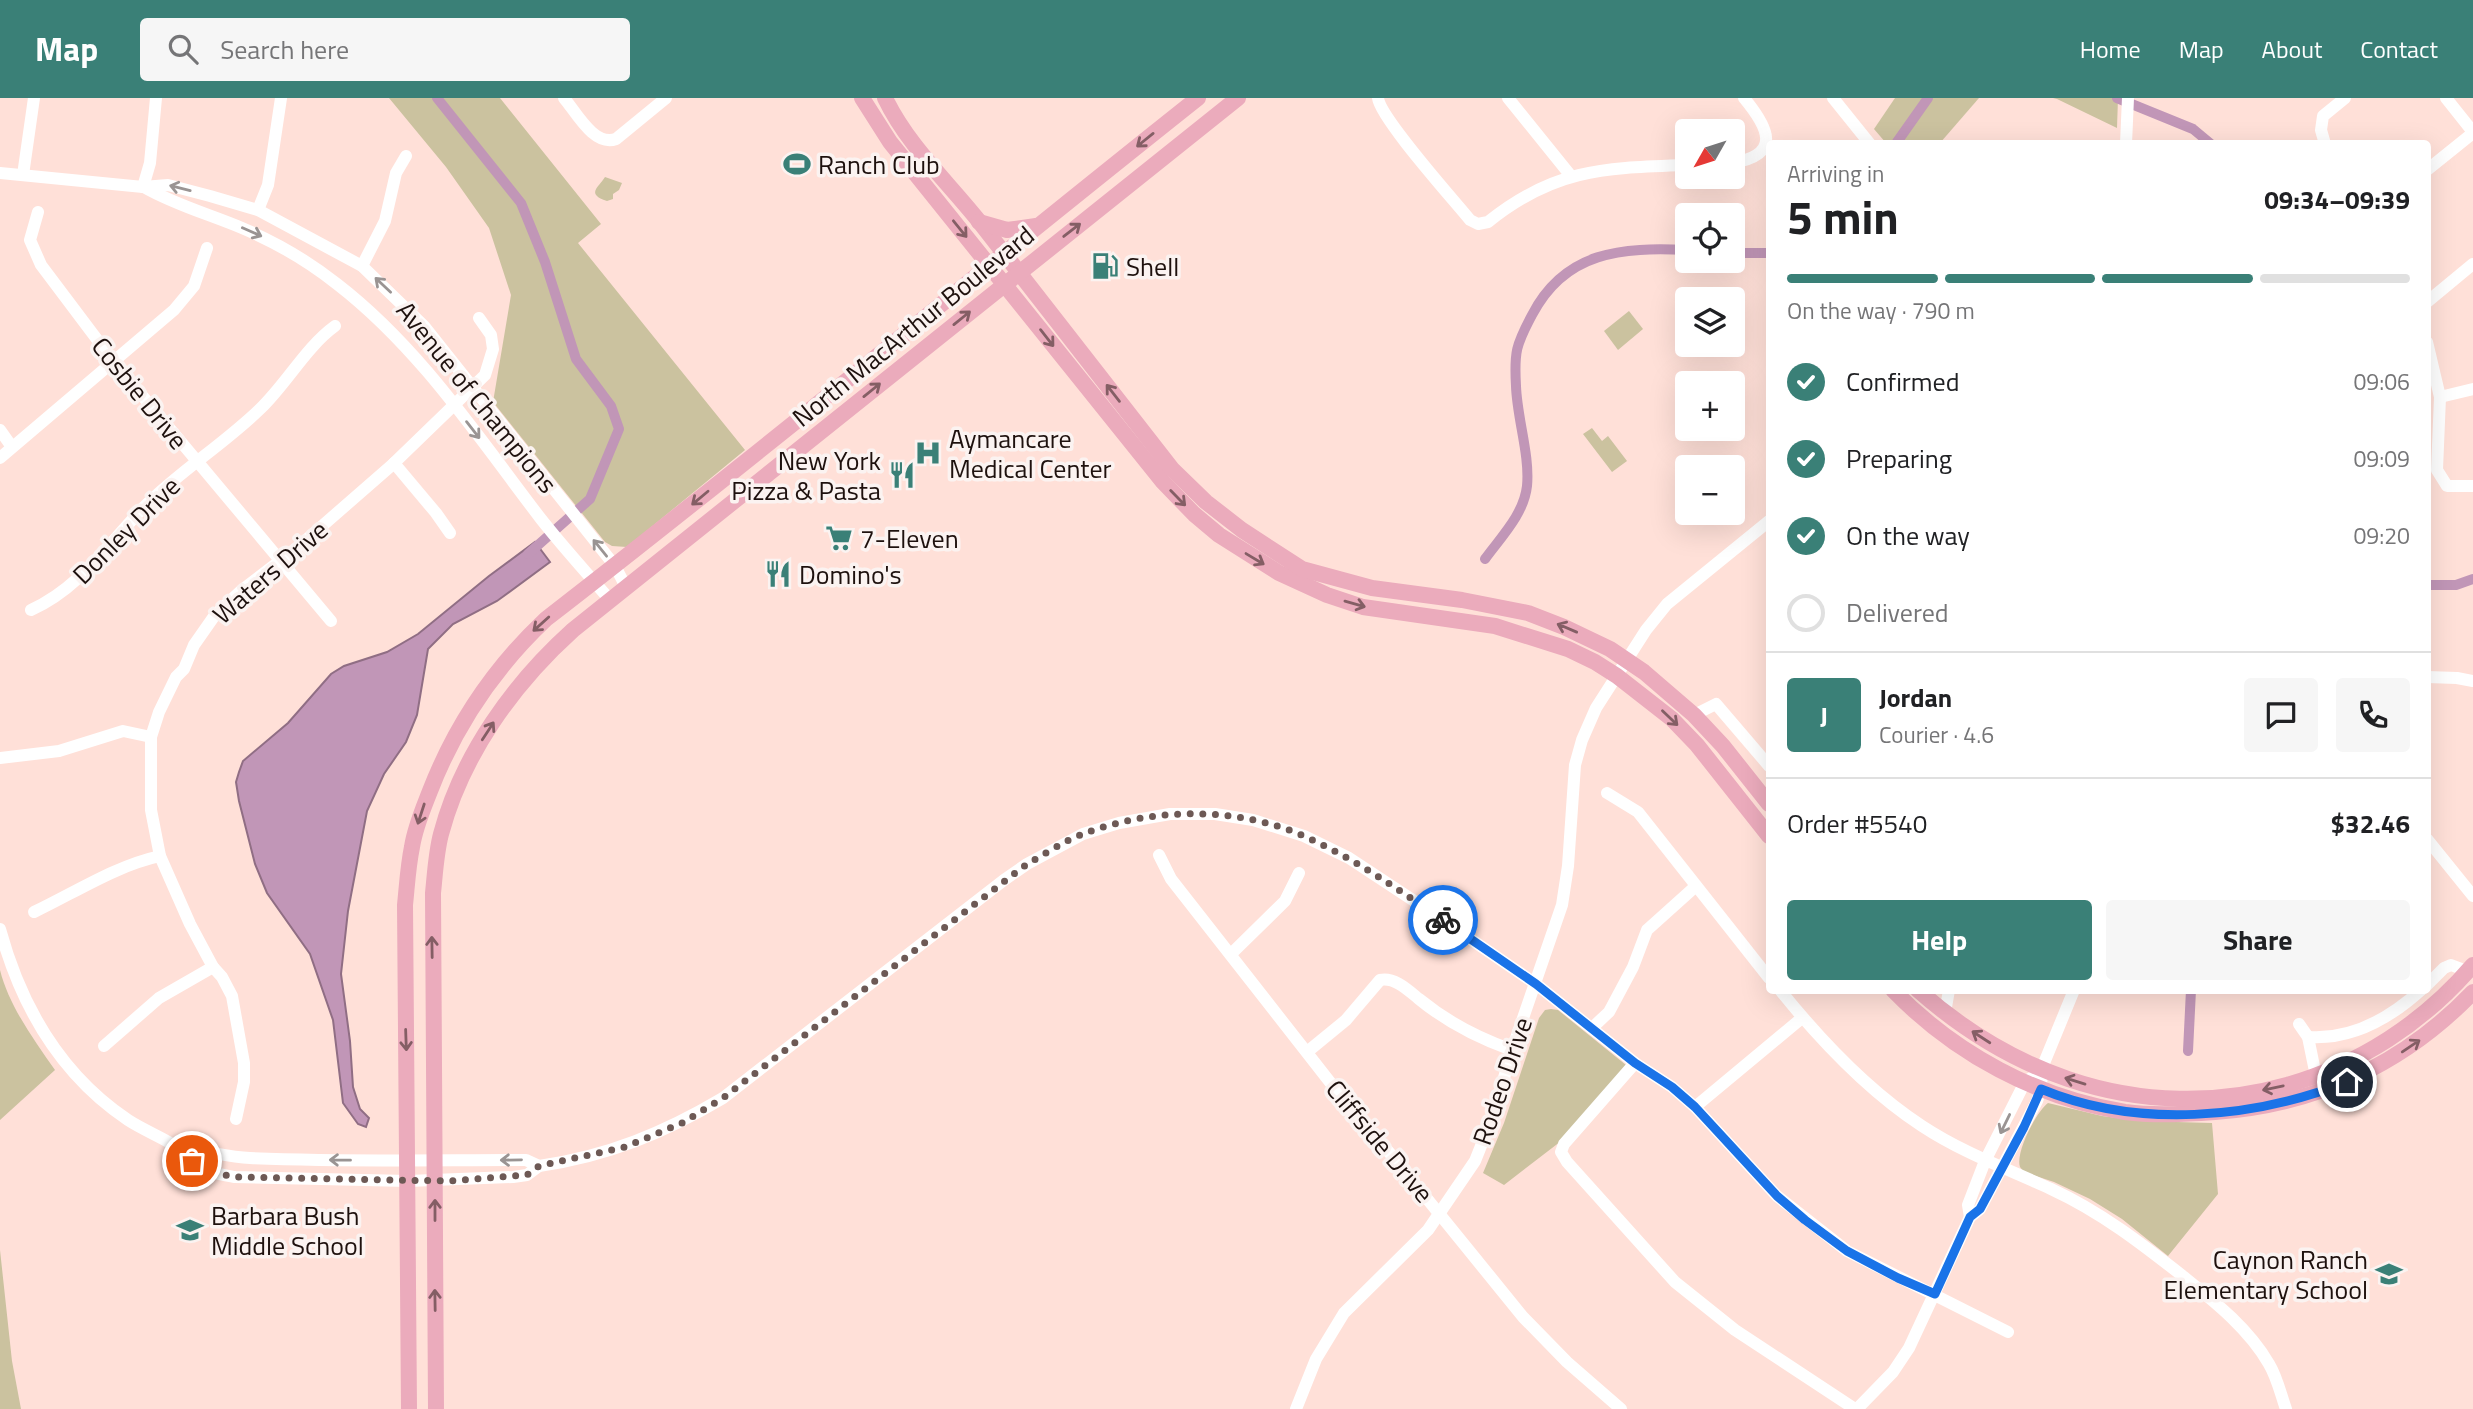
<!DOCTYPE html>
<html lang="en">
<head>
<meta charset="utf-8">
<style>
  :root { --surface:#fff; --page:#f6f6f6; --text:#202124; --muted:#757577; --line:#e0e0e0; --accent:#3a8077 }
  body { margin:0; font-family:"Titillium Web",sans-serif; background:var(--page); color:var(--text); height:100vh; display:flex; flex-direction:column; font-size:26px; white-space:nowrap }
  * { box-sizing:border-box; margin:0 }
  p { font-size:23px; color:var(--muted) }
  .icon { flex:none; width:38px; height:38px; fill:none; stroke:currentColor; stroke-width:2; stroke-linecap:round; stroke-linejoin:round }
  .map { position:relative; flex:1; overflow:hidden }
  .side { position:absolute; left:1766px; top:42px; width:665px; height:854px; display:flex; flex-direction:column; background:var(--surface); border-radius:7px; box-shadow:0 7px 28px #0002 }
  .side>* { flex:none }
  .needle { width:46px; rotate:231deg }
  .buttons { position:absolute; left:1675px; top:21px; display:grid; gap:14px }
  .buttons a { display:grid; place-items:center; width:70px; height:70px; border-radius:7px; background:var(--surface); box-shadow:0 7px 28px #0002; font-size:35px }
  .pin { position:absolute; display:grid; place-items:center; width:60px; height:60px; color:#fff; margin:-30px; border:4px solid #fff; border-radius:50%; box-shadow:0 2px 7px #0007 }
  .courier { position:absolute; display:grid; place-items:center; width:70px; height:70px; margin:-35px; border:5px solid #1a73e8; border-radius:50%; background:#fff; color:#222; box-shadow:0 2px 9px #0007 }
  .headline em { font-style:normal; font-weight:700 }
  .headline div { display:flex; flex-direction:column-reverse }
  .headline { display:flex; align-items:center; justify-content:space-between; height:119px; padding:0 21px }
  h1 { font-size:46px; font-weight:700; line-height:52px }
  .bar { display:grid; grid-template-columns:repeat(4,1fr); gap:10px 7px; align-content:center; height:84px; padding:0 21px }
  .bar i { height:9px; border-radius:5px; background:var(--line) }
  .bar .current { background:var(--accent) }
  .bar p { grid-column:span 4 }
  .line { display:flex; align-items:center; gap:18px; padding:0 21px; border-top:2px solid var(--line) }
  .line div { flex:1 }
  .round { display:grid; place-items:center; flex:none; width:74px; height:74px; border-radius:7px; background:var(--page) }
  ol { padding:0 21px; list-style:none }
  li { display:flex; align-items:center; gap:21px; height:77px }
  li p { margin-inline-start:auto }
  li .icon { padding:7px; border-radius:50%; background:var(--accent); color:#fff; stroke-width:4 }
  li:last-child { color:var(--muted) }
  li i { width:38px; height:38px; border:4px solid var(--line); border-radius:50% }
  .action { display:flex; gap:14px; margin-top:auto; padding:14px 21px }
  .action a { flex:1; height:80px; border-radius:7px; background:var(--accent); color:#fff; font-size:28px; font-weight:700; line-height:80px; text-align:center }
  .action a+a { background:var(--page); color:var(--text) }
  header { display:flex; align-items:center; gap:42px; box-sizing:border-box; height:98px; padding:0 35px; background:var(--accent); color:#fff }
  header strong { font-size:33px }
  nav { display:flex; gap:38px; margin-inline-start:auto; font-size:24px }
  .search { width:490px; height:63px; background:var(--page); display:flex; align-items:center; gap:18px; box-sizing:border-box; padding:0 24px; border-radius:7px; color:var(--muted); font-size:26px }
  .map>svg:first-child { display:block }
</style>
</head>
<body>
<header>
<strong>Map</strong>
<div class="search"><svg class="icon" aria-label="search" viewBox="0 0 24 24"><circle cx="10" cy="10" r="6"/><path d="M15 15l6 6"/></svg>Search here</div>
<nav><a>Home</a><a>Map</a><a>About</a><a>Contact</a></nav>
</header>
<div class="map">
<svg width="2473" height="1311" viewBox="0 0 2473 1311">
  <rect width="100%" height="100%" fill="#ffe0d8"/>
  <g fill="#cbc29f">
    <path d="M389 0H500L601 126 578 145 745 352 627 449 612 448 605 444 493 304 511 197 489 130 446 69Z"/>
    <path d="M1895 0H1979L1940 45H1886L1874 31Z"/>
    <path d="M2053 0H2118L2117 30 2057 1Z"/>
    <path d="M605 79 622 85 619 92 613 96V101L607 103C586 96 598 90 605 79Z"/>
    <path d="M1629 213 1643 231 1618 252 1604 233Z"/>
    <path d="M1592 330 1602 343 1608 338 1627 363 1612 374 1583 336Z"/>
    <path d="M0 872C9 908 34 942 55 972L0 1022Z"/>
    <path d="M1551 911 1558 912 1626 967 1569 1037 1504 1087 1483 1075 1504 1025 1539 920 1545 912Z"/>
    <path d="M2048 1005 2102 1018 2140 1023 2212 1025 2218 1096 2168 1158 2122 1121 2090 1101 2054 1084 2024 1074 2020 1069C2015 1055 2036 1014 2048 1005Z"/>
    <path d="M0 1152 12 1263 21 1311H0Z"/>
  </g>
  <path fill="#c196b7" stroke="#906e84" stroke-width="2" d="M535 444 550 464 497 503 453 526 428 551 417 617 406 644 384 676 367 713 348 813 341 876 350 943 353 989 360 1011 369 1020 366 1029 358 1026 343 1005 333 922 310 856 267 795 255 766 239 703 236 684 239 674 243 663 288 625 331 576 344 568 387 554 418 536 489 478Z"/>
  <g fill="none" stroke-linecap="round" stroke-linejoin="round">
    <g stroke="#c196b7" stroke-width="10">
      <path d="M437 0 521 105 545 164 576 261 611 308 619 331 590 401 528 456"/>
      <path d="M2117 0 2193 31 2211 46"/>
      <path d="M1897 44 1928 0"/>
      <path d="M1732 155H1769"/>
      <path d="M1485 461C1501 439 1524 416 1527 388 1530 357 1517 320 1516 288 1514 254 1516 247 1532 217 1565 153 1622 149 1687 152"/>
      <path d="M2427 487H2456L2473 481"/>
      <path d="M2188 953 2191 892"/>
    </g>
    <g stroke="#fff" stroke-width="12">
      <path d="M564 0C576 14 594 49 616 41L666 0"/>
      <path d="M1378 0C1380 20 1453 101 1470 122L1478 126 1488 124C1555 70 1605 70 1687 67"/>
      <path d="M1508 0 1571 78"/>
      <path d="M1833 0 1870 46"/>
      <path d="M2446 0 2473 34"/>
      <path d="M2126 46 2128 0"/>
      <path d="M2325 46 2321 32 2323 18 2345 0"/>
      <path d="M1732 65C1783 57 1768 29 1744 0"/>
      <path d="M2427 72 2473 35"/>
      <path d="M0 75 143 89 168 87 210 98 258 112 362 168 424 228 615 468 626 489"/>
      <path d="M23 77 34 0"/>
      <path d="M143 89 150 65 156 0"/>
      <path d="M144 89C175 107 209 116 242 130 275 144 308 163 337 186 420 250 478 339 541 421 563 449 587 475 610 502"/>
      <path d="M258 112 268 87 281 0"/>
      <path d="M38 114 30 142 41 167 114 264 331 523"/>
      <path d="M362 168 385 123 396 75 406 58"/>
      <path d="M2427 204 2473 166"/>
      <path d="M2427 244 2440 299 2437 372 2447 388H2473"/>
      <path d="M2440 299 2473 291"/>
      <path d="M0 332 12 349"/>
      <path d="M0 360 174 212 194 188 207 150"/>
      <path d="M394 365 436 415 450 435"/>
      <path d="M31 512C80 490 108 446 145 408 180 373 224 346 260 311 287 285 306 249 335 228"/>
      <path d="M2427 579 2457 580 2473 583"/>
      <path d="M1694 617 1716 606 1769 668"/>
      <path d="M0 660 59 653 123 633 151 639"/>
      <path d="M1607 695 1638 714 1769 880"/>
      <path d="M2427 741 2473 798"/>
      <path d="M1159 757 1171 781 1351 1011 1394 1060 1523 1219 1567 1264 1621 1311"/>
      <path d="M34 814C76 794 115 768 160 758"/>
      <path d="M0 831C21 908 61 977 128 1022 145 1033 164 1040 180 1051 184 1054 187 1059 191 1063 204 1074 219 1076 235 1079L408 1083 513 1079 527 1077 539 1068C608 1058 664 1035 723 1000L1004 782 1027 766 1083 736 1119 725 1170 716H1215L1253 722 1304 738 1349 760 1431 814 1536 886 1635 965 1672 989 1695 1009 1777 1098 1847 1153 2008 1234"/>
      <path d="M1231 856 1285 803 1299 775"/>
      <path d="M2427 887 2444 870 2451 867 2467 873"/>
      <path d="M1780 892C1821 943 1867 992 1922 1028 1963 1055 2008 1071 2051 1091 2101 1114 2142 1146 2184 1179 2215 1204 2249 1231 2269 1266 2277 1279 2281 1297 2286 1311"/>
      <path d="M1945 915 1949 892"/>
      <path d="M2299 926 2308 939 2316 978"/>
      <path d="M1592 930 1609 914 1633 869 1647 832 1696 788"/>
      <path d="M2308 939C2351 942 2389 921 2421 892"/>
      <path d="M104 948 159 900 213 869"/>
      <path d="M1307 954 1346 922 1380 882C1395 879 1408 892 1419 901 1447 924 1478 940 1512 952"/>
      <path d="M1635 965 1564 1046 1561 1054 1567 1064 1675 1184 1735 1232 1855 1311"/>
      <path d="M1695 1009 1802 920"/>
      <path d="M236 1021 244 984V965L232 898 222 879 213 869 190 826 160 758 151 712V639L159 614 176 579 184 571 194 547 215 517 242 492 298 449 392 367 485 277 493 251 491 237 479 220"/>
      <path d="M181 1051C204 1052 226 1059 250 1060 342 1064 434 1062 526 1062L539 1068"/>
      <path d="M1970 1119 1968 1107 1985 1063 2025 984 2031 980"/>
      <path d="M1296 1311 1316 1261 1344 1215 1428 1132 1475 1063 1493 1018 1512 952 1562 807 1568 768 1575 667 1582 642 1596 610 1646 532 1667 506 1769 423"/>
      <path d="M1857 1311 1893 1274 1909 1250 1970 1119 1980 1111 2037 1003 2041 991 2042 970 2074 892"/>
    </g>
    <g stroke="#ebabbc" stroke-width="16">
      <path d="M862 0 890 44 1163 384 1194 416 1219 437 1279 475 1327 497 1363 509 1495 528 1568 551 1595 564 1617 578 1672 621 1697 647 1769 738"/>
      <path d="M885 0C908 48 949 85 982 127 1045 208 1108 289 1172 371L1206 404 1242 432 1302 471 1372 490 1462 502 1528 515 1564 529 1610 551 1644 574 1694 617 1723 648 1769 706"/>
      <path d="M979 124 1007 132 1036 128"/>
      <path d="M1893 892C1955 956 2037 1000 2125 1014 2155 1018 2185 1016 2215 1014 2315 1007 2403 967 2473 894"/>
      <path d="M1918 892C1962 931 2012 962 2068 981 2215 1031 2373 984 2473 867"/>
      <path d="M409 1311 405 807C407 788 408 768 412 749 415 729 423 711 430 693 456 626 494 570 546 521 766 351 980 173 1198 0"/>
      <path d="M436 1311 433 795C435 776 436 755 441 736 462 657 513 586 573 532L1238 0"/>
    </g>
  </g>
  <defs><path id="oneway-shaft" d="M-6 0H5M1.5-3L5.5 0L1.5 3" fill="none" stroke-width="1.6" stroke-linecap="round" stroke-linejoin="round" transform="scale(1.75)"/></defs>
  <g stroke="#845e65">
    <use href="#oneway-shaft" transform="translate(1145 42) rotate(141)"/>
    <use href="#oneway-shaft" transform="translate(960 131) rotate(51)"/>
    <use href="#oneway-shaft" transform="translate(1072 132) rotate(-38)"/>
    <use href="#oneway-shaft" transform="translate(962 220) rotate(-39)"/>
    <use href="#oneway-shaft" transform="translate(1047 240) rotate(52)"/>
    <use href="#oneway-shaft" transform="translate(872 292) rotate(-39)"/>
    <use href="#oneway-shaft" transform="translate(1113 295) rotate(-128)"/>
    <use href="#oneway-shaft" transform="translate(700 400) rotate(140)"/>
    <use href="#oneway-shaft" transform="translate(1178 400) rotate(46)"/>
    <use href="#oneway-shaft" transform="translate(1255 461) rotate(31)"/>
    <use href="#oneway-shaft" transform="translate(1355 506) rotate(16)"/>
    <use href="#oneway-shaft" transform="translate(541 526) rotate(138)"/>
    <use href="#oneway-shaft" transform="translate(1567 530) rotate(-157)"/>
    <use href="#oneway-shaft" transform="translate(1670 620) rotate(44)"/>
    <use href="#oneway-shaft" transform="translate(488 633) rotate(-57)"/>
    <use href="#oneway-shaft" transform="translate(421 716) rotate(108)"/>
    <use href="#oneway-shaft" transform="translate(432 849) rotate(-91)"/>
    <use href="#oneway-shaft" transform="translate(1981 939) rotate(-147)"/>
    <use href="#oneway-shaft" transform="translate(406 942) rotate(88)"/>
    <use href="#oneway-shaft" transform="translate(2411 948) rotate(-34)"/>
    <use href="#oneway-shaft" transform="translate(2075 983) rotate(-163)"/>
    <use href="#oneway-shaft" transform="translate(2273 990) rotate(168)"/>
    <use href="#oneway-shaft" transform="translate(435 1112) rotate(-90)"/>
    <use href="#oneway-shaft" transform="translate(435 1202) rotate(-91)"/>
  </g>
  <g stroke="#9a9493">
    <use href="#oneway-shaft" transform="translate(180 90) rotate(-166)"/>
    <use href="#oneway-shaft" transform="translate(252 134) rotate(24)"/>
    <use href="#oneway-shaft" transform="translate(383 187) rotate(-137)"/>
    <use href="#oneway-shaft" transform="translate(473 332) rotate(52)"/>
    <use href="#oneway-shaft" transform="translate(600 450) rotate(-129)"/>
    <use href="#oneway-shaft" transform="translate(2005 1026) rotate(116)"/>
    <use href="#oneway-shaft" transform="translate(340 1062) rotate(-179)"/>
    <use href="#oneway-shaft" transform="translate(511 1062) rotate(179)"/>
  </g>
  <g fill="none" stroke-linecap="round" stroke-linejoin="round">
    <path stroke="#6d5955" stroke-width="7" stroke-dasharray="0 12.6" d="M192 1063 209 1074 235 1079 448 1083 527 1077 539 1068 625 1049 682 1025 723 1000 1027 766C1045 756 1064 743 1083 736 1153 709 1238 708 1306 739 1355 761 1399 792 1443 822"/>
    <path stroke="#1a73e8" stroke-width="9" d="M1443 822 1536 886 1635 965 1672 989 1695 1009 1777 1098 1805 1122 1847 1153 1898 1180 1935 1196 1970 1119 1980 1111 2024 1029 2041 991C2137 1031 2252 1021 2347 984"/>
  </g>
  <defs>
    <symbol id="stadium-bare" viewBox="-9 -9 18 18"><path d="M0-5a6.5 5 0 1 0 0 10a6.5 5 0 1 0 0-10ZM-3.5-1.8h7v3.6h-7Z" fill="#3a8077" stroke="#fbf3f1" stroke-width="2.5" paint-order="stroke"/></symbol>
    <symbol id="fuel-bare" viewBox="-9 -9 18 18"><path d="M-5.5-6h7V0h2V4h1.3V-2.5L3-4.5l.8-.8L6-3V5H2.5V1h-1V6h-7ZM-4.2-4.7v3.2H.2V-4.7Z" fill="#3a8077" stroke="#fbf3f1" stroke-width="2.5" paint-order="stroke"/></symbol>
    <symbol id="hospital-bare" viewBox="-9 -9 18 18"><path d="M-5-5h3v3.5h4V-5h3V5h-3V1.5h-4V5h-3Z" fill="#3a8077" stroke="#fbf3f1" stroke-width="2.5" paint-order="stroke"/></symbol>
    <symbol id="restaurant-bare" viewBox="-9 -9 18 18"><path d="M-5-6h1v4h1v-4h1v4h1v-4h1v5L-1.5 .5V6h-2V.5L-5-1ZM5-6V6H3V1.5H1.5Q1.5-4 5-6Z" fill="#3a8077" stroke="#fbf3f1" stroke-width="2.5" paint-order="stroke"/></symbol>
    <symbol id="supermarket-bare" viewBox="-9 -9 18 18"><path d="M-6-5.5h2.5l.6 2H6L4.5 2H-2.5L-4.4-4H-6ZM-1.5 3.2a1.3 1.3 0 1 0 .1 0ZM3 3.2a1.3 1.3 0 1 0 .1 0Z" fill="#3a8077" stroke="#fbf3f1" stroke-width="2.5" paint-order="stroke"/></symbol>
    <symbol id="school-bare" viewBox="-9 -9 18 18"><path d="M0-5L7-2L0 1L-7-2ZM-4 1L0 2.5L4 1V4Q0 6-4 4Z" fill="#3a8077" stroke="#fbf3f1" stroke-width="2.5" paint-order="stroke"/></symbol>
  </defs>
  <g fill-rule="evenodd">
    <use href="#stadium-bare" x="778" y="47" width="38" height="38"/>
    <use href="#fuel-bare" x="1086" y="149" width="38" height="38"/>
    <use href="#hospital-bare" x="909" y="336" width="38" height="38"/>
    <use href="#restaurant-bare" x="883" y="358" width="38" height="38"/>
    <use href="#supermarket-bare" x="820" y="421" width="38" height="38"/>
    <use href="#restaurant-bare" x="759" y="457" width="38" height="38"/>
    <use href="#school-bare" x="171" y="1113" width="38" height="38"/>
    <use href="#school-bare" x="2370" y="1157" width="38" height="38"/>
  </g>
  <g text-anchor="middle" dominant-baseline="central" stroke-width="7" stroke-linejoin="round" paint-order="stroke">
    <g font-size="26" fill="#1e110e" stroke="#fbf3f1" text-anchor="start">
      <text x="818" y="66">Ranch Club</text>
      <text x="1126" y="168">Shell</text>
      <text x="949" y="340">Aymancare<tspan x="949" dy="30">Medical Center</tspan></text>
      <text x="881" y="362" text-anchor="end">New York<tspan x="881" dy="30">Pizza &amp; Pasta</tspan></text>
      <text x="860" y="440">7-Eleven</text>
      <text x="799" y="476">Domino's</text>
      <text x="211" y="1117">Barbara Bush<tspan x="211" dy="30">Middle School</tspan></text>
      <text x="2368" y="1161" text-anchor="end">Caynon Ranch<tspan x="2368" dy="30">Elementary School</tspan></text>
    </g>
    <g font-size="26" fill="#1e110e" stroke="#fbf3f1">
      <text transform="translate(913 228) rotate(-39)">North MacArthur Boulevard</text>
      <text transform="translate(140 295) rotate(51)">Cosbie Drive</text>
      <text transform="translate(477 299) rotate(51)">Avenue of Champions</text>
      <text transform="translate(126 432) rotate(-45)">Donley Drive</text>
      <text transform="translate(270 474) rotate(-41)">Waters Drive</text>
      <text transform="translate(1502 983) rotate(-71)">Rodeo Drive</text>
      <text transform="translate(1380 1043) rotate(50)">Cliffside Drive</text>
    </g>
  </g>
</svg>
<div class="buttons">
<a><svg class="needle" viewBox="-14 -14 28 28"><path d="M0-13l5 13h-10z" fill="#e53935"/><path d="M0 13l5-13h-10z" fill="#757577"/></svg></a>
<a><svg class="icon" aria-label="locate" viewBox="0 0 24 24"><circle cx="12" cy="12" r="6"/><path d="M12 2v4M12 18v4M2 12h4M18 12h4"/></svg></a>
<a><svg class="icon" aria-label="layers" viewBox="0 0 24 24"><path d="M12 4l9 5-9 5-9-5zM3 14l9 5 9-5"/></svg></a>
<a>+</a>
<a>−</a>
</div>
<div class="pin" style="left:192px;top:1063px;background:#ea580c"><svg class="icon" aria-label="bag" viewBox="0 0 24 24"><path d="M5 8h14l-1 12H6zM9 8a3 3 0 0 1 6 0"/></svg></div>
<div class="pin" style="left:2347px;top:984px;background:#1f2937"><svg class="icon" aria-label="home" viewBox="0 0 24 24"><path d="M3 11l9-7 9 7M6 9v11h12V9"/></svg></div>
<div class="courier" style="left:1443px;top:822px"><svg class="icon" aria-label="bike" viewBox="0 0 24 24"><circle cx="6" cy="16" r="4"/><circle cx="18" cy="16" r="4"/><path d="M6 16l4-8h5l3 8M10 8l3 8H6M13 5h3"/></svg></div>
<section class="side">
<div class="headline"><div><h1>5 min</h1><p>Arriving in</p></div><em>09:34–09:39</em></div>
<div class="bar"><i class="current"></i><i class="current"></i><i class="current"></i><i></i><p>On the way · 790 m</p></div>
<ol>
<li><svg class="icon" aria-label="check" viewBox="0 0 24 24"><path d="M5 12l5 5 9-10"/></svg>Confirmed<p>09:06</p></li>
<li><svg class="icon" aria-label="check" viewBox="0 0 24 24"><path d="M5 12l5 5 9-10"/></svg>Preparing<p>09:09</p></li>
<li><svg class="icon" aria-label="check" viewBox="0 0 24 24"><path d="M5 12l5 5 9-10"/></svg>On the way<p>09:20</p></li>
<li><i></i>Delivered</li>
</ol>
<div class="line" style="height:126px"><b class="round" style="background:var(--accent);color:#fff">J</b><div><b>Jordan</b><p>Courier · 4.6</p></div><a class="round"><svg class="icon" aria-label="chat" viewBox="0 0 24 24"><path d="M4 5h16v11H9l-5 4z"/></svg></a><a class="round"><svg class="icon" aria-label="phone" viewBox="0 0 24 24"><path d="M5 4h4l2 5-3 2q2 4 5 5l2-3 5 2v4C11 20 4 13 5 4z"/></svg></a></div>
<div class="line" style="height:91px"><div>Order #5540</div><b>$32.46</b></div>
<div class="action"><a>Help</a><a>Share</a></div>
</section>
</div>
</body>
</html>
